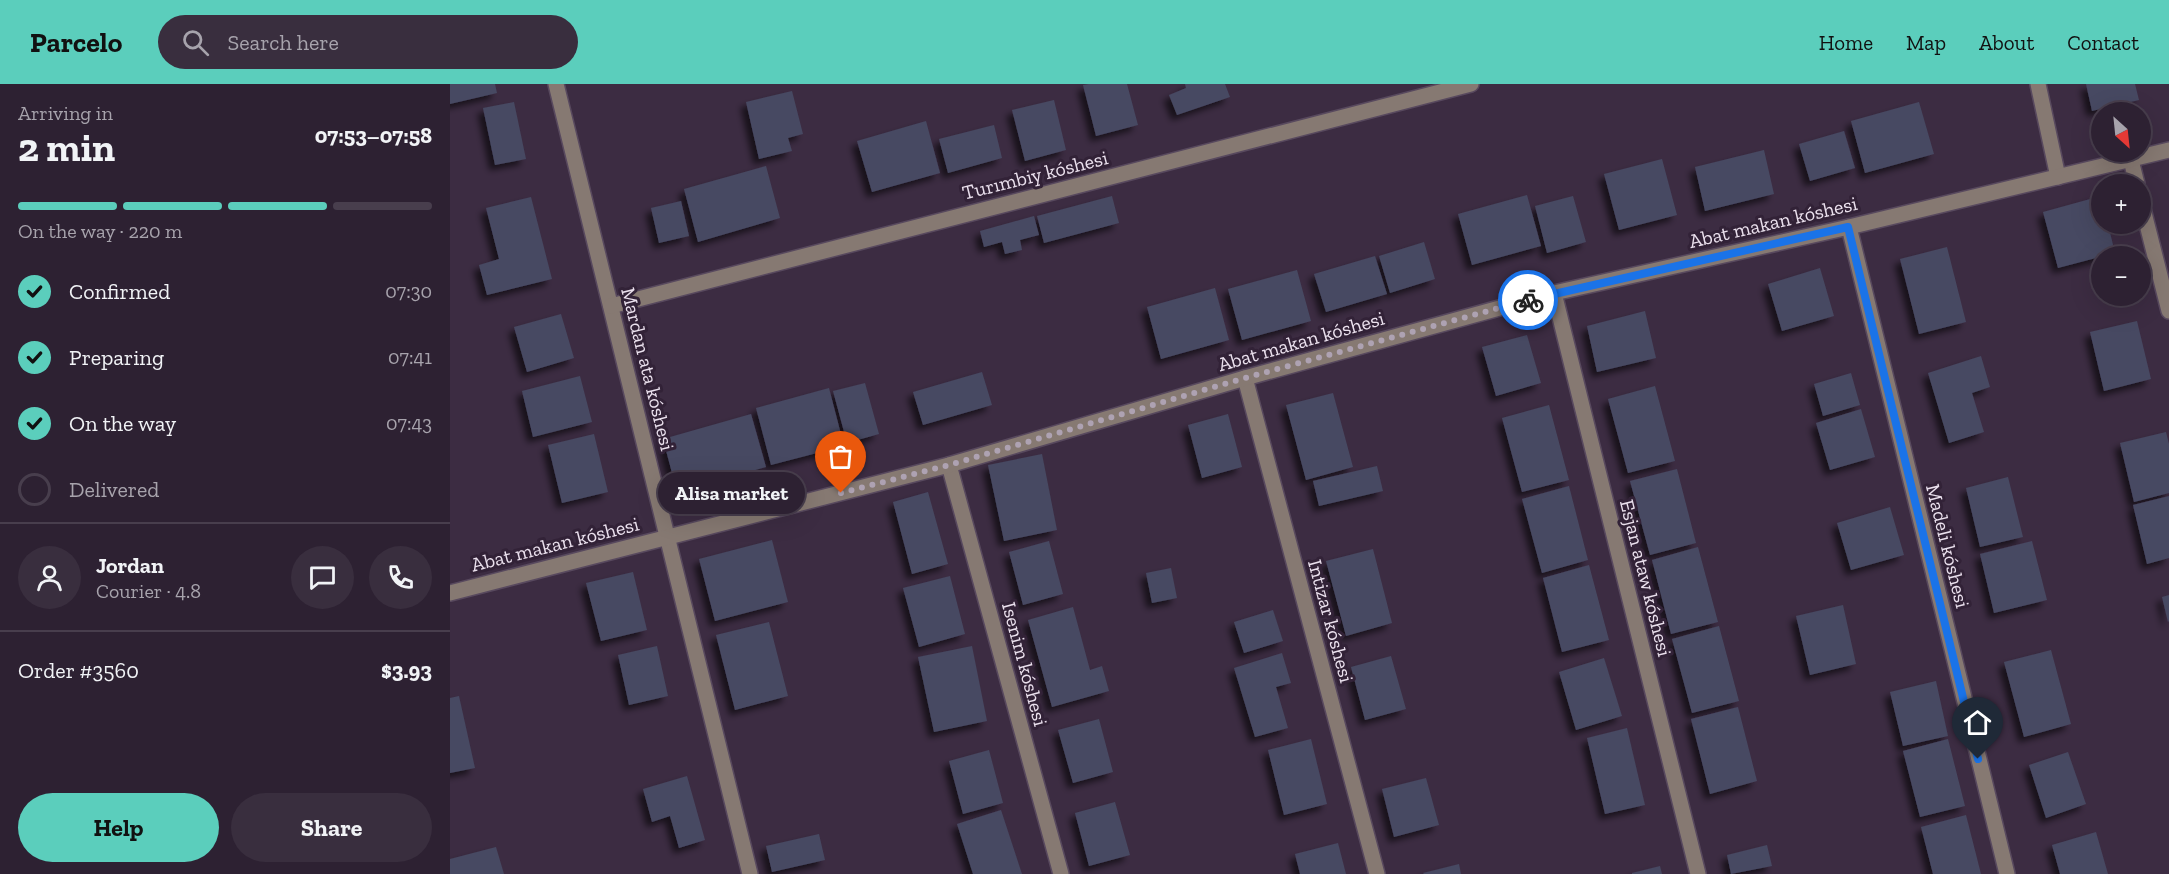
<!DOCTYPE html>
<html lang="en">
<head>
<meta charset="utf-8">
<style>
  :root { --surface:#2d2132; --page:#392e3e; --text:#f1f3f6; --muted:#a7a3ac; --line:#483e4d; --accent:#5bcebc }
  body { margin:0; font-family:"Zilla Slab",serif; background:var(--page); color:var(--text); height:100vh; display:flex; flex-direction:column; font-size:22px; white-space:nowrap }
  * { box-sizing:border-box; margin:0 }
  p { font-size:20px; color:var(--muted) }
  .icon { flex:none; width:33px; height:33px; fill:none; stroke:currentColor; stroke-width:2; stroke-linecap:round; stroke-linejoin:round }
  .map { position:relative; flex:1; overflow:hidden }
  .panel { display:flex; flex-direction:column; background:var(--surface); width:450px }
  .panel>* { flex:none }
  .needle { width:39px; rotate:153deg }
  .tools { position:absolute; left:1641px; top:18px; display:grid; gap:12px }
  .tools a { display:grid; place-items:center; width:60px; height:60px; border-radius:50%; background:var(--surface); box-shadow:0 6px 24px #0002,0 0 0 2px var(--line); font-size:30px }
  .pin { position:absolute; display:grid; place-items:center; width:51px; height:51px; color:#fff; margin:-62px -26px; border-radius:50% 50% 50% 0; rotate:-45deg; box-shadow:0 0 6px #0007 }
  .pin .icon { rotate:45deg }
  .courier { position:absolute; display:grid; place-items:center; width:60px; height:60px; margin:-30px; border:4px solid #1a73e8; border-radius:50%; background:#fff; color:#222; box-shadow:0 2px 8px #0007 }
  .bubble { position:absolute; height:42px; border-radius:21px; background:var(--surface); box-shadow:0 6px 24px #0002,0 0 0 2px var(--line); font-size:20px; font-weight:800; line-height:42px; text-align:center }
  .head em { font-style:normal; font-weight:800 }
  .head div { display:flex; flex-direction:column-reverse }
  .head { display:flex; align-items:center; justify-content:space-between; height:102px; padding:0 18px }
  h1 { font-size:39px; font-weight:800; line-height:45px }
  .bar { display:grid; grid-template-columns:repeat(4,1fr); gap:9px 6px; align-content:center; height:72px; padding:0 18px }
  .bar i { height:8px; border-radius:4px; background:var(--line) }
  .bar .current { background:var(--accent) }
  .bar p { grid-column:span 4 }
  .line { display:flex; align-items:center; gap:15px; padding:0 18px; border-top:2px solid var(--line) }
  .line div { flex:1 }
  .round { display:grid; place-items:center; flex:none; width:63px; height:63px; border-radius:32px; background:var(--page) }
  ol { padding:0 18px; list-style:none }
  li { display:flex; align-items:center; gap:18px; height:66px }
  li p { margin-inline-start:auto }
  li .icon { padding:6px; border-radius:50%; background:var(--accent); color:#111; stroke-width:4 }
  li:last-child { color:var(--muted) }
  li i { width:33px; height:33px; border:3px solid var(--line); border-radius:50% }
  .cta { display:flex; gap:12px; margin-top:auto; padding:12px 18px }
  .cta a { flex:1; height:69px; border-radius:36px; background:var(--accent); color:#111; font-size:24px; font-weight:800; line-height:69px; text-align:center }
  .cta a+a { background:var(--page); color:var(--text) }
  header { display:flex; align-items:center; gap:36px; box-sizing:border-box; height:84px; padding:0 30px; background:var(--accent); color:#111 }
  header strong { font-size:28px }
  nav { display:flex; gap:33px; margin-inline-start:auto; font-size:21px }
  .search { width:420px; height:54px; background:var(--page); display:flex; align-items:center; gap:15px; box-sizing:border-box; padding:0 21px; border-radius:33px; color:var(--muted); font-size:22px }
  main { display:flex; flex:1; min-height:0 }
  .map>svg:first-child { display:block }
</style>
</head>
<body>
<header>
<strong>Parcelo</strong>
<div class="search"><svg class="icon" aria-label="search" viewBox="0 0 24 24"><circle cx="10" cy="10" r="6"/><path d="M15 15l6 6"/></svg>Search here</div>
<nav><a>Home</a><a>Map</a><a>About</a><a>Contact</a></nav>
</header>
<main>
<section class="panel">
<div class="head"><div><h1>2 min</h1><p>Arriving in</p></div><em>07:53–07:58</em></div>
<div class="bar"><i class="current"></i><i class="current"></i><i class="current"></i><i></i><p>On the way · 220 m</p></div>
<ol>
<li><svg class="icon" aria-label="check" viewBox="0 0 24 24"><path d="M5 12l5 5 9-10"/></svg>Confirmed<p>07:30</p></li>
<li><svg class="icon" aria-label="check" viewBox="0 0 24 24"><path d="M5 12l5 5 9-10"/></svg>Preparing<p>07:41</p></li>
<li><svg class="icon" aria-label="check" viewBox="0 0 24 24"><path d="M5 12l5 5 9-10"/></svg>On the way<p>07:43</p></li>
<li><i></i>Delivered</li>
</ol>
<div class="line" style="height:108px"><a class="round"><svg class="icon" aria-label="person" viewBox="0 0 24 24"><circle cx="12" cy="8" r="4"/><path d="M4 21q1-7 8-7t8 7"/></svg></a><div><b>Jordan</b><p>Courier · 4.8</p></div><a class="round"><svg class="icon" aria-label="chat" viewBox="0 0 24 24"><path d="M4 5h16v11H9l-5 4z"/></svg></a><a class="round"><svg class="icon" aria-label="phone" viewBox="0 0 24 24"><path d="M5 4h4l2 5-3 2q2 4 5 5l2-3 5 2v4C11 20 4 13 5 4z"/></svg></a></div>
<div class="line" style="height:78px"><div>Order #3560</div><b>$3.93</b></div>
<div class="cta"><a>Help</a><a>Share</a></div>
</section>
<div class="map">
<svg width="1719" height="790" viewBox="0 0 1719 790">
  <defs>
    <filter id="shadow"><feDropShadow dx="-5.5" dy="5.5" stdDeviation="3" flood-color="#0009"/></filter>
  </defs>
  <rect width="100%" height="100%" fill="#3c2c42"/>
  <g fill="#474962" filter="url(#shadow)">
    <path d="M0 0H45L47 9 0 20Z"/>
    <path d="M639 0H677L688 41 646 52 633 1Z"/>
    <path d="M735 0H775L780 13 727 31 719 11 736 4Z"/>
    <path d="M1636 0H1685L1689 16 1642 27Z"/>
    <path d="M342 7 353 50 338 54 342 67 309 75 296 18Z"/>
    <path d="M604 16 616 66 575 77 562 26Z"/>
    <path d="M64 18 76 75 45 81 33 24Z"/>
    <path d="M1469 18 1484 70 1415 89 1401 37Z"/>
    <path d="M476 37 490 89 422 108 407 57Z"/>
    <path d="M544 41 552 74 498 89 489 55Z"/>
    <path d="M1394 47 1405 84 1360 97 1349 60Z"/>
    <path d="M1314 66 1324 110 1255 127 1245 83Z"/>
    <path d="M1212 75 1227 131 1169 146 1154 90Z"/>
    <path d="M316 82 330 134 248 158 234 105Z"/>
    <path d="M1077 111 1091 162 1022 181 1008 130Z"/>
    <path d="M662 112 669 139 594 159 587 132Z"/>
    <path d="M1123 112 1136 158 1097 169 1085 122Z"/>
    <path d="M1651 112 1652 140H1658L1665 169 1608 184 1593 128Z"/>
    <path d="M81 113 102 195 37 211 29 181 49 175 36 124Z"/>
    <path d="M231 117 239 152 209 159 201 124Z"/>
    <path d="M584 132 589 151 570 156 572 166 555 170 552 158 534 163 530 147Z"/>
    <path d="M974 158 985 195 940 209 929 172Z"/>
    <path d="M1497 163 1516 238 1469 250 1450 175Z"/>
    <path d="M925 172 937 210 876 228 864 190Z"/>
    <path d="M1370 184 1384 232 1332 247 1318 200Z"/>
    <path d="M847 186 861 237 792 256 778 205Z"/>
    <path d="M765 204 779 256 711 275 697 223Z"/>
    <path d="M1195 227 1206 274 1147 288 1137 242Z"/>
    <path d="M111 230 124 274 77 288 64 243Z"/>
    <path d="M1687 237 1701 295 1654 307 1640 248Z"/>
    <path d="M1077 251 1091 299 1046 312 1032 263Z"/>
    <path d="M1531 272 1540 303 1522 309 1534 348 1499 359 1478 289Z"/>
    <path d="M532 288 542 321 473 341 463 308Z"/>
    <path d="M1401 289 1410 321 1373 332 1364 300Z"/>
    <path d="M130 292 142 338 83 353 72 307Z"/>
    <path d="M415 299 429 350 397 359 383 307Z"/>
    <path d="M1205 302 1225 377 1178 389 1158 315Z"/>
    <path d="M379 304 394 362 321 381 306 324Z"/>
    <path d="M883 309 903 383 856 396 836 321Z"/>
    <path d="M1099 321 1119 396 1072 408 1052 334Z"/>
    <path d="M1411 325 1425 373 1380 386 1366 339Z"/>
    <path d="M301 330 316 383 227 408 213 355Z"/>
    <path d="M778 330 792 383 752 394 738 341Z"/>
    <path d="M1716 348 1719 360V409L1684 418 1670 359Z"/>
    <path d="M144 350 158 408 112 419 98 361Z"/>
    <path d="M592 370 607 446 554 457 538 381Z"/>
    <path d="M927 382 933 407 869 422 863 397Z"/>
    <path d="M1227 385 1246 459 1200 471 1180 397Z"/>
    <path d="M1558 393 1573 453 1530 463 1516 404Z"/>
    <path d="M1119 402 1138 476 1092 489 1072 415Z"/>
    <path d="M478 408 498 480 462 490 443 418Z"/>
    <path d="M1719 412V474L1697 480 1683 421Z"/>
    <path d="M1440 423 1454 471 1401 486 1387 439Z"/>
    <path d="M322 456 338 518 265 537 249 475Z"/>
    <path d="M599 457 613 510 573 521 559 468Z"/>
    <path d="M1582 457 1597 516 1544 529 1530 470Z"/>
    <path d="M1248 463 1268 538 1221 550 1202 476Z"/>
    <path d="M923 465 942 539 896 552 876 477Z"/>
    <path d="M1139 481 1159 556 1112 568 1093 494Z"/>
    <path d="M721 484 727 514 702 519 696 489Z"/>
    <path d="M183 488 197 546 151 557 136 499Z"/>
    <path d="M500 492 515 550 469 563 453 504Z"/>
    <path d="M1719 511V537L1718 538 1712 513Z"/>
    <path d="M1393 521 1406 580 1360 591 1346 532Z"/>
    <path d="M623 523 640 586 652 582 659 607 602 623 578 536Z"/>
    <path d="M823 526 833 557 794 569 784 538Z"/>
    <path d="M319 538 338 612 285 626 266 551Z"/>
    <path d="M1269 542 1289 617 1242 629 1222 555Z"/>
    <path d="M207 562 218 612 179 621 168 571Z"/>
    <path d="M522 562 537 637 484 648 468 573Z"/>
    <path d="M1601 566 1621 640 1574 653 1554 578Z"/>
    <path d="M832 569 841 599 826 603 838 644 805 653 784 584Z"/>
    <path d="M941 572 956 625 915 636 901 583Z"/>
    <path d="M1154 574 1172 632 1126 646 1109 588Z"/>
    <path d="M1486 597 1498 652 1453 662 1440 608Z"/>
    <path d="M9 612 25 684 0 689V614Z"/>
    <path d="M1288 623 1307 697 1260 710 1241 635Z"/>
    <path d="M649 635 663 688 623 699 608 646Z"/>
    <path d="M1177 644 1195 721 1155 730 1137 654Z"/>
    <path d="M861 655 877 720 834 731 818 666Z"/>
    <path d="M1498 655 1515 722 1470 733 1453 667Z"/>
    <path d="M539 666 553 719 513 730 499 677Z"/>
    <path d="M1618 668 1636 720 1596 734 1579 681Z"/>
    <path d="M237 692 255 756 229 764 220 732 202 738 193 705Z"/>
    <path d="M976 694 989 741 944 753 932 705Z"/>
    <path d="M665 718 680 771 639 782 625 729Z"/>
    <path d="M551 726 572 790H523L507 740Z"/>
    <path d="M1516 731 1531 790H1483L1471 743Z"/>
    <path d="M1646 748 1658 790H1610L1602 761Z"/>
    <path d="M369 750 375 776 322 788 316 762Z"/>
    <path d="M888 759 896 790H850L845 770Z"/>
    <path d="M1317 761 1322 782 1281 790 1277 771Z"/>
    <path d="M46 763 54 790H0V775Z"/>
    <path d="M1009 780 1011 790H974L973 789Z"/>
    <path d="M1210 782 1212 790H1182V789Z"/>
  </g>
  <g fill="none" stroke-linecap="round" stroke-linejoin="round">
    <defs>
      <g id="minor">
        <path d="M106 0 300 790"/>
        <path d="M1588 0 1608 93"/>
        <path d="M1681 76 1687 100"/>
        <path d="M1690 113 1719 227"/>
        <path d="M1399 143 1557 790"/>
        <path d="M1104 209 1248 790"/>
        <path d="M161 222 1021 0"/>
        <path d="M795 294 927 790"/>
        <path d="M499 381 611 790"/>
        <path d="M0 509 499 381 795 294 1104 209 1399 143 1719 66"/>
      </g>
    </defs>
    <use href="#minor" stroke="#58495e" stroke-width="18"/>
    <use href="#minor" stroke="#867972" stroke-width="15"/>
  </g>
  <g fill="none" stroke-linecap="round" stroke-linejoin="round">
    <path stroke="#aea2b2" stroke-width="6" stroke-dasharray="0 10.8" d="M391 409 499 381 795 294 1078 216"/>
    <path stroke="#1a73e8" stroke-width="8" d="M1078 216 1398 143 1528 675"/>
  </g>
  <g text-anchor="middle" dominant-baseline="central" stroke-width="6" stroke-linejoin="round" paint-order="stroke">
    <g font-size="20" fill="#ebe1ee" stroke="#322237">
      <text transform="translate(585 91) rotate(-14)">Turımbiy kóshesi</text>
      <text transform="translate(1323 138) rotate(-13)">Abat makan kóshesi</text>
      <text transform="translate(851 257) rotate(-16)">Abat makan kóshesi</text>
      <text transform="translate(198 285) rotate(76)">Mardan ata kóshesi</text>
      <text transform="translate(105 460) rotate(-14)">Abat makan kóshesi</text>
      <text transform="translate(1498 462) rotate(76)">Madeli kóshesi</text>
      <text transform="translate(1196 494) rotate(76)">Esjan ataw kóshesi</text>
      <text transform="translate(881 537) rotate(75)">Intizar kóshesi</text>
      <text transform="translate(575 580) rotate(75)">Isenim kóshesi</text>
    </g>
  </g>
</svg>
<div class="tools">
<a><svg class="needle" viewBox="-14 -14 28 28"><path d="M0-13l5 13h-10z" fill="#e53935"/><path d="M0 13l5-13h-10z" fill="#a7a3ac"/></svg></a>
<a>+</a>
<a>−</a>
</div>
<div class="pin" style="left:391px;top:409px;background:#ea580c"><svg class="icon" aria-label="bag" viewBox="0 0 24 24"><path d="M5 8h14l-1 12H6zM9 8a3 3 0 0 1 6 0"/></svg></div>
<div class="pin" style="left:1528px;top:675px;background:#1f2937"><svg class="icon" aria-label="home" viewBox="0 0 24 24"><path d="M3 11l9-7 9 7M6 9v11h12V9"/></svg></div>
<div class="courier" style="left:1078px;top:216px"><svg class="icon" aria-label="bike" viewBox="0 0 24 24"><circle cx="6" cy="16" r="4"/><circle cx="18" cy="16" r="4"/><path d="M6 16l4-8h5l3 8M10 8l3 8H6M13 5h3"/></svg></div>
<div class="bubble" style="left:208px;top:388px;width:147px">Alisa market</div>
</div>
</main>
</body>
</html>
